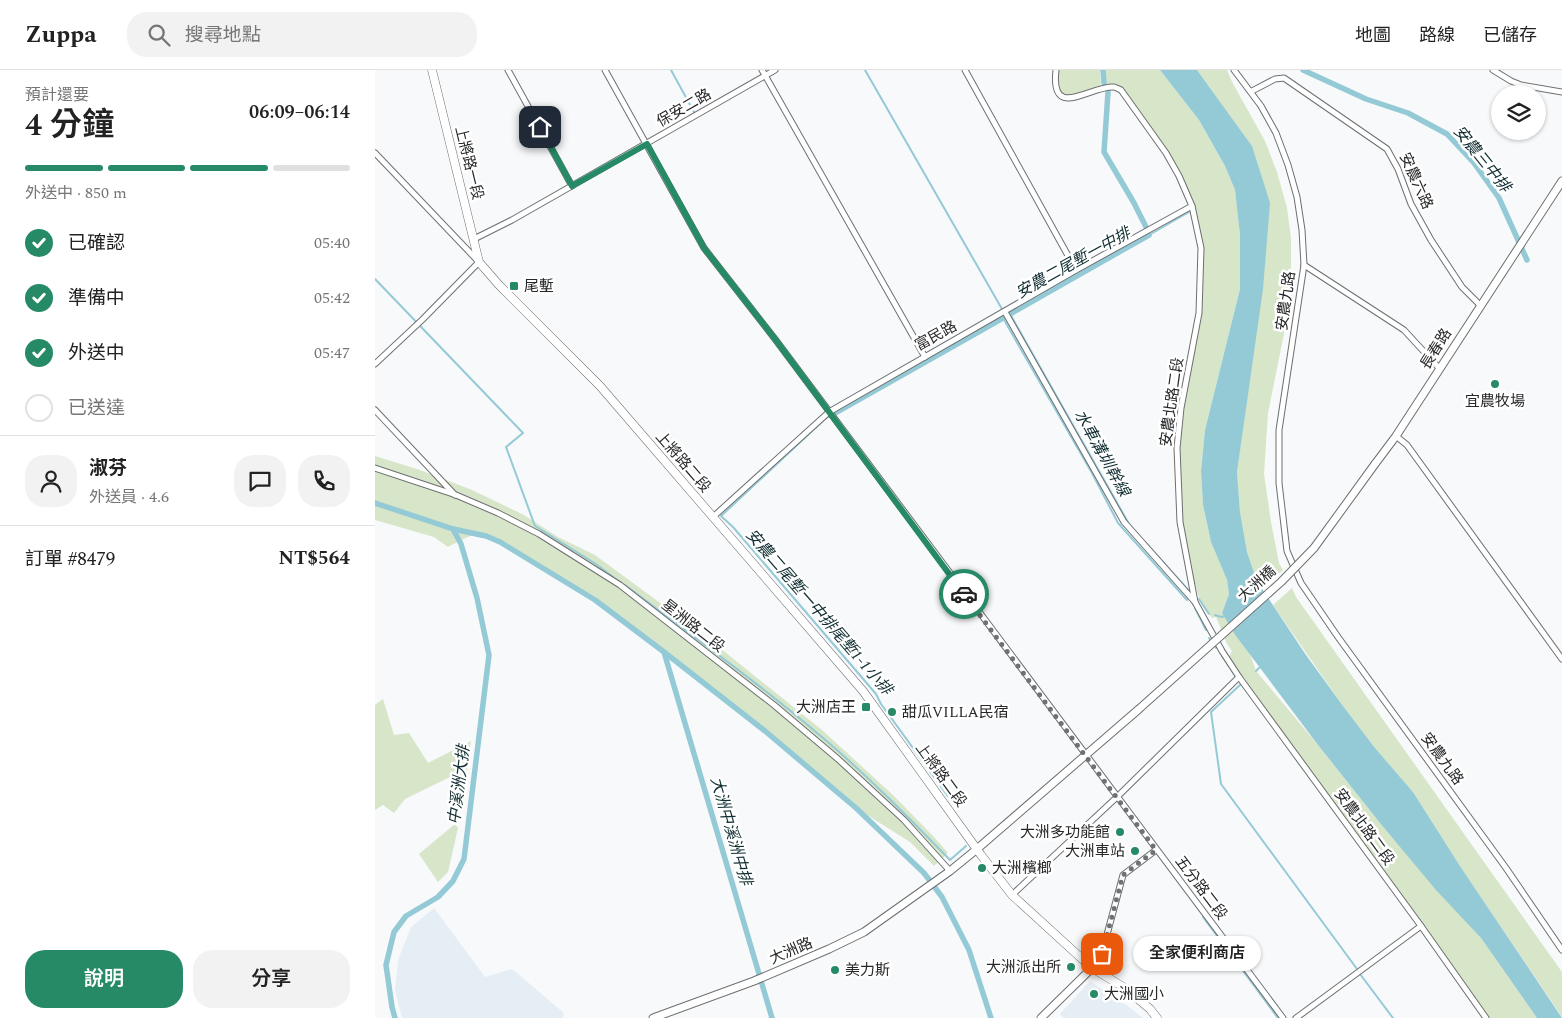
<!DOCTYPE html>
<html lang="zh-TW">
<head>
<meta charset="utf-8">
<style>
  :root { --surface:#fff; --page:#f2f2f2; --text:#222; --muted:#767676; --line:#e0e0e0; --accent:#258a65 }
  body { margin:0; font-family:Spectral,"Noto Sans TC",serif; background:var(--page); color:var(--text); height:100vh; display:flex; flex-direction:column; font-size:19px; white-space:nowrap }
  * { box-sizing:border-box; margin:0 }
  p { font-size:16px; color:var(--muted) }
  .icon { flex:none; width:28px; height:28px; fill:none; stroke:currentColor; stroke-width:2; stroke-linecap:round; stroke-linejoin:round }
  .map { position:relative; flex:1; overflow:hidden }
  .panel { display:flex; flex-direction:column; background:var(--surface); width:375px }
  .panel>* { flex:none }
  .controls { position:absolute; left:1116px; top:15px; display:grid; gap:10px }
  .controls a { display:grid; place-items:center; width:55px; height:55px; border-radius:50%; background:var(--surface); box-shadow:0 1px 4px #0004; font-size:25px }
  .pin { position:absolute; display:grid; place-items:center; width:42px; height:42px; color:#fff; margin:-21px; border-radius:10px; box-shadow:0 2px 8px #0006 }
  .courier { position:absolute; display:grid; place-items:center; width:50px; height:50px; margin:-25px; border:4px solid #258a65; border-radius:50%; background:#fff; color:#222; box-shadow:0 1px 6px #0007 }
  .bubble { position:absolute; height:35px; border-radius:18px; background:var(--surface); box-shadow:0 1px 4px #0004; font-size:16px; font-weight:600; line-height:35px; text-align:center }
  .overview em { font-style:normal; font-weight:600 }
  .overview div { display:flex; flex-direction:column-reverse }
  .overview { display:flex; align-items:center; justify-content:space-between; height:85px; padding:0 25px }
  h1 { font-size:32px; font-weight:600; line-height:38px }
  .bar { display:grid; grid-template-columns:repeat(4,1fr); gap:8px 5px; align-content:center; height:60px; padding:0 25px }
  .bar i { height:6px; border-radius:4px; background:var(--line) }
  .bar .active { background:var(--accent) }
  .bar p { grid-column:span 4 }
  .line { display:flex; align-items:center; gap:12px; padding:0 25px; border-top:1px solid var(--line) }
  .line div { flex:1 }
  .round { display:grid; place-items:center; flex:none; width:52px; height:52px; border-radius:20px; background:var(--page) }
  ol { padding:0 25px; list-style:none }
  li { display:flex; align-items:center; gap:15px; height:55px }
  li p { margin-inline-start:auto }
  li .icon { padding:5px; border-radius:50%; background:var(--accent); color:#fff; stroke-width:4 }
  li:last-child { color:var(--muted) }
  li i { width:28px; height:28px; border:2px solid var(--line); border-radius:50% }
  .primary-button { display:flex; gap:10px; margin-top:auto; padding:10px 25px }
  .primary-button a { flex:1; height:58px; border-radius:20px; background:var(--accent); color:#fff; font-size:20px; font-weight:600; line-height:58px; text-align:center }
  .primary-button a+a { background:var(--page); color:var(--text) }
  header { display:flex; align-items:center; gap:30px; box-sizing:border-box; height:70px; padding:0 25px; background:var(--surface); border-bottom:1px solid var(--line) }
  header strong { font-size:24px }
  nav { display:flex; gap:28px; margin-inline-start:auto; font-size:18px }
  .search { width:350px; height:45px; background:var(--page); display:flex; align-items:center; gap:12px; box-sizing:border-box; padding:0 18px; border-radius:20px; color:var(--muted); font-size:19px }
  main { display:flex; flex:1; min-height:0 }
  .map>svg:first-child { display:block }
</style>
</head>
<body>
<header>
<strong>Zuppa</strong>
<div class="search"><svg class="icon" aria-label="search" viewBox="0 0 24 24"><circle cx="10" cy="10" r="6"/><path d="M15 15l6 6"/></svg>搜尋地點</div>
<nav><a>地圖</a><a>路線</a><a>已儲存</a></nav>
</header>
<main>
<section class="panel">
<div class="overview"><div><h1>4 分鐘</h1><p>預計還要</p></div><em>06:09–06:14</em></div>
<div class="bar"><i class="active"></i><i class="active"></i><i class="active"></i><i></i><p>外送中 · 850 m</p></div>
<ol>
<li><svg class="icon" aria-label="check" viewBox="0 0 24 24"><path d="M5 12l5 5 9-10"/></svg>已確認<p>05:40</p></li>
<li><svg class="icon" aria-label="check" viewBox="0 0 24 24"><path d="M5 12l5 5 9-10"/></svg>準備中<p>05:42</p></li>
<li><svg class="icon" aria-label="check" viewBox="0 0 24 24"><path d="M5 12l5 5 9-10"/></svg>外送中<p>05:47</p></li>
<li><i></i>已送達</li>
</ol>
<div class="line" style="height:90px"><a class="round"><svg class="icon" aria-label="person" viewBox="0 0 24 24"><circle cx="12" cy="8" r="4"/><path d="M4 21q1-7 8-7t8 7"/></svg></a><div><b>淑芬</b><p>外送員 · 4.6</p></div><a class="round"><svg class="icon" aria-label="chat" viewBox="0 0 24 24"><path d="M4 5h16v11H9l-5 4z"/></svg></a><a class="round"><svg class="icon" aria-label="phone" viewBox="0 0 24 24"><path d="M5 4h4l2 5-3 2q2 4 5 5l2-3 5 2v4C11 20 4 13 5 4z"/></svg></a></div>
<div class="line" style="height:65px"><div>訂單 #8479</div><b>NT$564</b></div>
<div class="primary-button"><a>說明</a><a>分享</a></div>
</section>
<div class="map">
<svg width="1187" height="948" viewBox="0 0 1187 948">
  <rect width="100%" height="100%" fill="#f7f9fb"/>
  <g fill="#e5edf5">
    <path d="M59 838 110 907 137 899 189 943 188 948H27L20 920 23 890 36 857Z"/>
    <path d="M715 911 754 937 768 948H689L685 944Z"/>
  </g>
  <g fill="#d7e5c9">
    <path d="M681 0H725L726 19 690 28 682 22Z"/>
    <path d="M730 0H785L824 50 850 96 860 120 865 165V219L830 360 826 401 828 435 836 472 852 510 854 524 847 543 875 584 881 601 943 675 1005 753 1106 868 1162 948H1114L854 587 857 581 852 574 841 547 837 548 825 531 815 497 805 452 802 378 824 243 826 178 817 136 804 106 746 20 732 18Z"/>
    <path d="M822 0H852L857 12 890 71 902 102 912 138 916 168V213L914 239 893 343 889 404 896 452 904 493 908 500 887 518 882 511 872 482 865 442 862 402 874 312 877 76Z"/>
    <path d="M0 386 45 400 97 420 149 445 183 467 220 485 330 566 447 660 518 725 559 767 573 783 559 796 535 772 481 738 390 661 289 582 220 530 125 472C100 460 97 465 73 477L59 467 0 450Z"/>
    <path d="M917 518 921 527 1187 902V947L1085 796 1038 722 1000 678 968 636 898 535Z"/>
    <path d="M8 629 19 665 34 663 53 693 96 671 90 713 77 706 30 729 19 743 8 735 0 740V635Z"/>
    <path d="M80 754 83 758 73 802 63 812 44 784Z"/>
  </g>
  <path fill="#94cad6" d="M785 0H822L877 76 895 133 888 219 862 402 865 442 872 482 882 511 931 585 968 636 1000 678 1038 722 1085 796 1187 948H1162L1106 868 1061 820 1005 753 943 675 861 566 847 543 854 524 852 510 836 472 828 435 826 401 830 360 865 219V165L860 120 850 96 824 50Z"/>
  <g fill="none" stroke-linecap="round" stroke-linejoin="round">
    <g stroke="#94cad6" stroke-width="2">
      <path d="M296 0 319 42"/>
      <path d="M490 0 627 239"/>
      <path d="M774 165 814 142"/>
      <path d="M0 209 148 363 131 377 160 456 221 494 246 513"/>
      <path d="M635 244 754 454"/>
      <path d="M628 248 717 403 743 453 812 530"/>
      <path d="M460 343 450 349 346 446 358 457 501 624 506 634 575 729"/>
      <path d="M771 473 814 521"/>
      <path d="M250 515C316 565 385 614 448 668 493 706 534 748 575 790L591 776"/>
      <path d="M824 529 834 544"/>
      <path d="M820 538 831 560"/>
      <path d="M840 545 846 547 850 546"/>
      <path d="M834 568 841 578"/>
      <path d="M847 586 854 596"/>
      <path d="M881 601 886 596"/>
      <path d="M866 614 836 642 846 714 982 899"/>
      <path d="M828 847 903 948"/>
      <path d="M985 904 1018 948"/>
    </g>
    <g stroke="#94cad6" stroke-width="5.5">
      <path d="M728 0 729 13"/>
      <path d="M928 0 991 29 1033 43 1072 64 1099 93 1124 128 1152 190"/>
      <path d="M733 22 729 82 759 133 771 157"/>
      <path d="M635 244 774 165"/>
      <path d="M460 343 628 248"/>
      <path d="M0 433 78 459 111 466 125 472 220 530 289 582 390 661 481 738 549 803 567 827 594 880 616 948"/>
      <path d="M289 582 397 948"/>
      <path d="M20 948 17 937 11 895 19 862 31 846 63 827 78 811 89 789 114 585 102 528 86 474 78 459"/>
    </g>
    <defs>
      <g id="minor">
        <path d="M133 0 197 116"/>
        <path d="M230 0 329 178 400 269 908 948"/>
        <path d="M387 0 550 287"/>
        <path d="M590 0 701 200"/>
        <path d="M681 0C675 52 716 15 739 17 742 18 744 19 746 20L791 83 804 106 817 136 826 178 824 243 806 338 802 378 805 452 820 532"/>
        <path d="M859 0 886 36 901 63 913 95 922 127 927 160 929 195 904 360V413L912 481 926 513 963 567 1131 798 1187 880"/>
        <path d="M1118 0 1136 11 1146 15 1187 22"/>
        <path d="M877 21 900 9 909 8 1012 79 1023 99 1036 134 1056 170 1087 217 1105 235"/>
        <path d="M0 83 104 192 48 249 0 294"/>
        <path d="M99 169 137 150 400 0"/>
        <path d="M929 195 1029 260 1064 298"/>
        <path d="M630 242 749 452 820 532 847 581 864 607 1046 856 1111 948"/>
        <path d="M0 340 80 425"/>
        <path d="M1021 366 1032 375 1187 589"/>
        <path d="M0 398 81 425 123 443 164 464 245 515 399 635 463 689 529 750 575 801"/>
        <path d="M338 447 454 342 701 200 817 136"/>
        <path d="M637 825 742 727 864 607"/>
        <path d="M717 898 727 883 748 805 781 780"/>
        <path d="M921 948 1046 856"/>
      </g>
      <g id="tertiary">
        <path d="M1000 394 1021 366 1187 111"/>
        <path d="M278 948 379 911 454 879 489 862 575 801 602 779 764 639"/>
        <path d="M666 948 717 898"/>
      </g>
      <path id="secondary" d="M57 0 104 192 124 215 225 316 488 621 606 785 637 825 717 898 750 918 775 939 782 948"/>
    </defs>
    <use href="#minor" stroke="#6d6f71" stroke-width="7"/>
    <use href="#tertiary" stroke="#6d6f71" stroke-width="9"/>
    <use href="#secondary" stroke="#6d6f71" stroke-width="9"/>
    <use href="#minor" stroke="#fff" stroke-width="5"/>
    <use href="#tertiary" stroke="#fff" stroke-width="7"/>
    <use href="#secondary" stroke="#fff" stroke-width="8"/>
    <defs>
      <path id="tertiary-bridge" d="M764 639 906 512 939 478 1000 394"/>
    </defs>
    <use href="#tertiary-bridge" stroke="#6d6f71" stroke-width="9" stroke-linecap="butt"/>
    <use href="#tertiary-bridge" stroke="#fff" stroke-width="7"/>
  </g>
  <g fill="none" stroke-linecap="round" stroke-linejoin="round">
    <path stroke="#707172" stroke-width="5" stroke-dasharray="0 9" d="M589 524 781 780 748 805 727 884"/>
    <path stroke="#258a65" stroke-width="6" d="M165 57 197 116 272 74 329 178 400 269 589 524"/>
  </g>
  <g fill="#258a65" stroke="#fff" stroke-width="2">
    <rect x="134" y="211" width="10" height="10" rx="2.5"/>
    <circle cx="1120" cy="314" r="5"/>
    <rect x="486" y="632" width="10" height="10" rx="2.5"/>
    <circle cx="517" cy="642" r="5"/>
    <circle cx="745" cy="762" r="5"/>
    <circle cx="760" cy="781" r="5"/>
    <circle cx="607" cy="798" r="5"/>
    <circle cx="696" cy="897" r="5"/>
    <circle cx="460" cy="900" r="5"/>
    <circle cx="719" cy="924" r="5"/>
  </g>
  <g text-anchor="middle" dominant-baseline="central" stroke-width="5" stroke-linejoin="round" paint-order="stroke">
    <g font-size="15" fill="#272829" stroke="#fff">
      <text transform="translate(309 38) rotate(-30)">保安二路</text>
      <text transform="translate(94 93) rotate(76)">上將路一段</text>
      <text transform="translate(1041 111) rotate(66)">安農六路</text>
      <text transform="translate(911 231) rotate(-82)">安農九路</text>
      <text transform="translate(561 266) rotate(-29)">富民路</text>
      <text transform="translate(1061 279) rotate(-58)">長春路</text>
      <text transform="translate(797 332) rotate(-82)">安農北路二段</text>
      <text transform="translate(308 392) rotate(49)">上將路二段</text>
      <text transform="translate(882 514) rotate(-42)">大洲橋</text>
      <text transform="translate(318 556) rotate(38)">星洲路二段</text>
      <text transform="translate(1067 689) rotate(54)">安農九路</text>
      <text transform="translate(566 705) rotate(54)">上將路二段</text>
      <text transform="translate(989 757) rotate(54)">安農北路二段</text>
      <text transform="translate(826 818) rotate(53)">五分路二段</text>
      <text transform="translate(416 881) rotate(-23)">大洲路</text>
    </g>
    <g font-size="15" fill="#272829" stroke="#fff" text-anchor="start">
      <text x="149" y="216">尾塹</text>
      <text x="1120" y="331" text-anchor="middle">宜農牧場</text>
      <text x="481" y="637" text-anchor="end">大洲店王</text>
      <text x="527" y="642">甜瓜VILLA民宿</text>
      <text x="735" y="762" text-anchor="end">大洲多功能館</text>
      <text x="750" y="781" text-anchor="end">大洲車站</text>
      <text x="617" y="798">大洲檳榔</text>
      <text x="686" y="897" text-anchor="end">大洲派出所</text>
      <text x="470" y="900">美力斯</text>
      <text x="729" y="924">大洲國小</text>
    </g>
    <g font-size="16" font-style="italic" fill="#112e33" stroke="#fff">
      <text transform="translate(1107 89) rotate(51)">安農三中排</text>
      <text transform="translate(698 193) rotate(-29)">安農二尾塹一中排</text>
      <text transform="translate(727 383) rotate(61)">水車溝圳幹線</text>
      <text transform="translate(444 542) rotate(49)">安農二尾塹一中排尾塹1-1小排</text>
      <text transform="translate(84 715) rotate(-83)">中溪洲大排</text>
      <text transform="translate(356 761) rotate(74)">大洲中溪洲中排</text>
    </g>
  </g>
</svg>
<div class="controls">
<a><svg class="icon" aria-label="layers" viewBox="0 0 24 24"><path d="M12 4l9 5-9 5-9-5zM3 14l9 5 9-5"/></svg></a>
</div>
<div class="pin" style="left:727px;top:884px;background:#ea580c"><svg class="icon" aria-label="bag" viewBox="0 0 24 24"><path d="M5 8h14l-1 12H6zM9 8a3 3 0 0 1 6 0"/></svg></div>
<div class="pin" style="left:165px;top:57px;background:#1f2937"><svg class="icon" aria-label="home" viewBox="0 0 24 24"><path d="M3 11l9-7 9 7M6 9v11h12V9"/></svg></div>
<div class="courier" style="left:589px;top:524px"><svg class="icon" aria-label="car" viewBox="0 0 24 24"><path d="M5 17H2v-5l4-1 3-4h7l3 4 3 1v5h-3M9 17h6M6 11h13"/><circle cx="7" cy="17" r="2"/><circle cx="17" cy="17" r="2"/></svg></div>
<div class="bubble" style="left:758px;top:866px;width:128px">全家便利商店</div>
</div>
</main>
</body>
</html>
